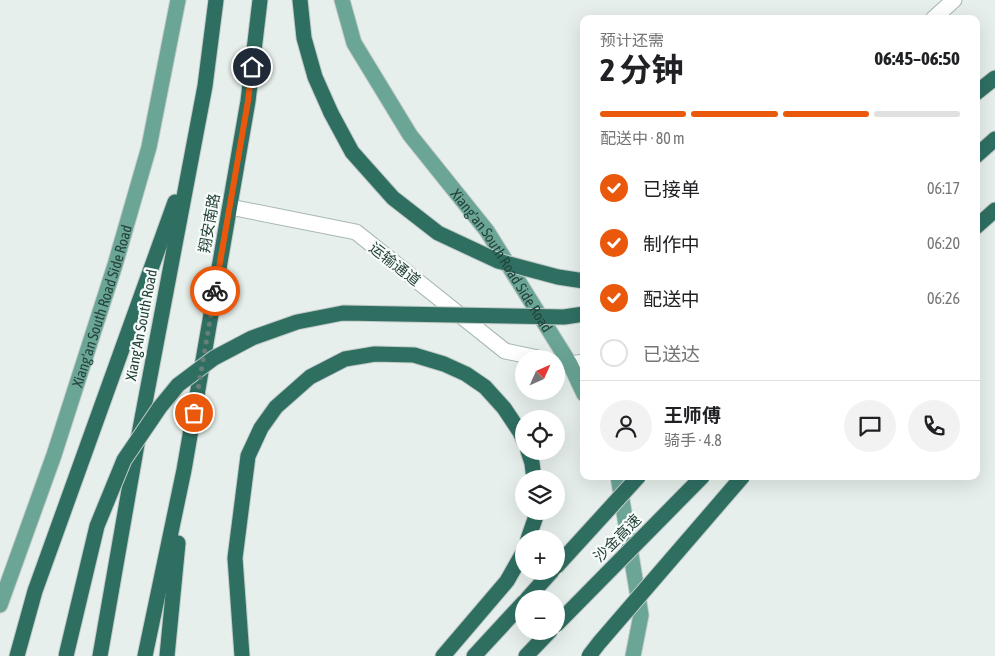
<!DOCTYPE html>
<html lang="zh">
<head>
<meta charset="utf-8">
<style>
  :root { --surface:#fff; --page:#f2f2f2; --text:#202124; --muted:#757577; --line:#e0e0e0; --accent:#ea580c }
  body { margin:0; font-family:"Asap Condensed","Noto Sans SC",sans-serif; background:var(--page); color:var(--text); height:100vh; display:flex; flex-direction:column; font-size:19px; white-space:nowrap }
  * { box-sizing:border-box; margin:0 }
  p { font-size:16px; color:var(--muted) }
  .icon { flex:none; width:28px; height:28px; fill:none; stroke:currentColor; stroke-width:2; stroke-linecap:round; stroke-linejoin:round }
  .map { position:relative; flex:1; overflow:hidden }
  .drawer { position:absolute; left:580px; top:15px; width:400px; height:465px; display:flex; flex-direction:column; background:var(--surface); border-radius:10px; box-shadow:0 5px 20px #0002 }
  .drawer>* { flex:none }
  .needle { width:32px; rotate:45deg }
  .fabs { position:absolute; left:515px; top:350px; display:grid; gap:10px }
  .fabs a { display:grid; place-items:center; width:50px; height:50px; border-radius:50%; background:var(--surface); box-shadow:0 5px 20px #0002; font-size:25px }
  .pin { position:absolute; display:grid; place-items:center; width:42px; height:42px; color:#fff; margin:-21px; border:2px solid #fff; border-radius:50%; box-shadow:0 1px 5px #0007 }
  .courier { position:absolute; display:grid; place-items:center; width:50px; height:50px; margin:-25px; border:4px solid #ea580c; border-radius:50%; background:#fff; color:#222; box-shadow:0 1px 6px #0007 }
  .overview em { font-style:normal; font-weight:700 }
  .overview div { display:flex; flex-direction:column-reverse }
  .overview { display:flex; align-items:center; justify-content:space-between; height:85px; padding:0 20px }
  h1 { font-size:32px; font-weight:700; line-height:38px }
  .bar { display:grid; grid-template-columns:repeat(4,1fr); gap:8px 5px; align-content:center; height:60px; padding:0 20px }
  .bar i { height:6px; border-radius:4px; background:var(--line) }
  .bar .active { background:var(--accent) }
  .bar p { grid-column:span 4 }
  .line { display:flex; align-items:center; gap:12px; padding:0 20px; border-top:1px solid var(--line) }
  .line div { flex:1 }
  .round { display:grid; place-items:center; flex:none; width:52px; height:52px; border-radius:26px; background:var(--page) }
  ol { padding:0 20px; list-style:none }
  li { display:flex; align-items:center; gap:15px; height:55px }
  li p { margin-inline-start:auto }
  li .icon { padding:5px; border-radius:50%; background:var(--accent); color:#fff; stroke-width:4 }
  li:last-child { color:var(--muted) }
  li i { width:28px; height:28px; border:2px solid var(--line); border-radius:50% }
  .map>svg:first-child { display:block }
</style>
</head>
<body>
<div class="map">
<svg width="995" height="656" viewBox="0 0 995 656">
  <rect width="100%" height="100%" fill="#e6efeb"/>
  <g fill="none" stroke-linecap="round" stroke-linejoin="round">
    <defs>
      <g id="minor">
        <path d="M933 19 954 0"/>
        <path d="M230 207 356 232 505 351 543 359"/>
        <path d="M556 362 570 364 584 362"/>
      </g>
      <g id="major">
        <path id="s1" d="M342 0 354 43 410 135 487 231 570 364 584 394"/>
        <path d="M618 476 641 615 633 656"/>
        <path id="s2" d="M0 605 54 455 115 265 149 147 178 0"/>
      </g>
      <g id="highway">
        <path d="M300 0 304 38 315 77 331 113"/>
        <path d="M976 93 995 78"/>
        <path d="M976 156 995 139"/>
        <path d="M976 227 995 210"/>
        <path d="M528 451 532 463 534 479"/>
        <path d="M528 539 535 519V511"/>
        <path d="M527 599 552 571"/>
        <path d="M17 656 35 591 175 202"/>
        <path d="M100 656 136 450 205 86 216 0"/>
        <path d="M145 656 184 470 248 101 260 0"/>
        <path d="M167 656 178 543"/>
        <path d="M242 656 235 558 248 456 261 428 276 407 310 377 345 359 375 354 414 355 444 364 466 374 485 387 504 408 520 432 524 441"/>
        <path d="M443 656 507 581 524 551"/>
        <path d="M474 656 524 602"/>
        <path d="M526 656 550 631"/>
      </g>
    </defs>
    <use href="#minor" stroke="#a8b8b2" stroke-width="17"/>
    <use href="#major" stroke="#c2cac8" stroke-width="17"/>
    <use href="#highway" stroke="#c2cac8" stroke-width="17"/>
    <use href="#minor" stroke="#fff" stroke-width="15"/>
    <use href="#major" stroke="#6aa596" stroke-width="15"/>
    <use href="#highway" stroke="#2f6f62" stroke-width="15"/>
    <defs>
      <g id="highway-bridge">
        <path d="M331 113 352 152 393 198 438 233 498 261 558 277 584 281"/>
        <path d="M556 567 639 476"/>
        <path d="M556 625 703 476"/>
        <path d="M66 656 97 526 124 460 160 407 178 385 214 358 252 338 297 322 343 313 564 317 584 314"/>
        <path d="M589 656 599 643 743 476"/>
      </g>
    </defs>
    <use href="#highway-bridge" stroke="#c2cac8" stroke-width="17" stroke-linecap="butt"/>
    <use href="#highway-bridge" stroke="#2f6f62" stroke-width="15"/>
  </g>
  <g fill="none" stroke-linecap="round" stroke-linejoin="round">
    <path stroke="#687f78" stroke-width="5" stroke-dasharray="0 9" d="M194 413 215 291"/>
    <path stroke="#ea580c" stroke-width="6" d="M215 291 248 101 252 67"/>
  </g>
  <g text-anchor="middle" dominant-baseline="central" stroke-width="4.5" stroke-linejoin="round" paint-order="stroke">
    <g font-size="15" fill="#24423a" stroke="#f7fbf9">
      <text transform="translate(209 223) rotate(-80)">翔安南路</text>
      <text stroke="none"><textPath href="#s1" startOffset="308">Xiang'an South Road Side Road</textPath></text>
      <text transform="translate(395 264) rotate(38)">运输通道</text>
      <text stroke="none"><textPath href="#s2" startOffset="316">Xiang'an South Road Side Road</textPath></text>
      <text transform="translate(141 325) rotate(-79)">Xiang'An South Road</text>
      <text transform="translate(617 538) rotate(-45)">沙金高速</text>
    </g>
  </g>
</svg>
<div class="fabs">
<a><svg class="needle" viewBox="-14 -14 28 28"><path d="M0-13l5 13h-10z" fill="#e53935"/><path d="M0 13l5-13h-10z" fill="#757577"/></svg></a>
<a><svg class="icon" aria-label="locate" viewBox="0 0 24 24"><circle cx="12" cy="12" r="6"/><path d="M12 2v4M12 18v4M2 12h4M18 12h4"/></svg></a>
<a><svg class="icon" aria-label="layers" viewBox="0 0 24 24"><path d="M12 4l9 5-9 5-9-5zM3 14l9 5 9-5"/></svg></a>
<a>+</a>
<a>−</a>
</div>
<div class="pin" style="left:194px;top:413px;background:#ea580c"><svg class="icon" aria-label="bag" viewBox="0 0 24 24"><path d="M5 8h14l-1 12H6zM9 8a3 3 0 0 1 6 0"/></svg></div>
<div class="pin" style="left:252px;top:67px;background:#1f2937"><svg class="icon" aria-label="home" viewBox="0 0 24 24"><path d="M3 11l9-7 9 7M6 9v11h12V9"/></svg></div>
<div class="courier" style="left:215px;top:291px"><svg class="icon" aria-label="bike" viewBox="0 0 24 24"><circle cx="6" cy="16" r="4"/><circle cx="18" cy="16" r="4"/><path d="M6 16l4-8h5l3 8M10 8l3 8H6M13 5h3"/></svg></div>
<section class="drawer">
<div class="overview"><div><h1>2 分钟</h1><p>预计还需</p></div><em>06:45–06:50</em></div>
<div class="bar"><i class="active"></i><i class="active"></i><i class="active"></i><i></i><p>配送中 · 80 m</p></div>
<ol>
<li><svg class="icon" aria-label="check" viewBox="0 0 24 24"><path d="M5 12l5 5 9-10"/></svg>已接单<p>06:17</p></li>
<li><svg class="icon" aria-label="check" viewBox="0 0 24 24"><path d="M5 12l5 5 9-10"/></svg>制作中<p>06:20</p></li>
<li><svg class="icon" aria-label="check" viewBox="0 0 24 24"><path d="M5 12l5 5 9-10"/></svg>配送中<p>06:26</p></li>
<li><i></i>已送达</li>
</ol>
<div class="line" style="height:90px"><a class="round"><svg class="icon" aria-label="person" viewBox="0 0 24 24"><circle cx="12" cy="8" r="4"/><path d="M4 21q1-7 8-7t8 7"/></svg></a><div><b>王师傅</b><p>骑手 · 4.8</p></div><a class="round"><svg class="icon" aria-label="chat" viewBox="0 0 24 24"><path d="M4 5h16v11H9l-5 4z"/></svg></a><a class="round"><svg class="icon" aria-label="phone" viewBox="0 0 24 24"><path d="M5 4h4l2 5-3 2q2 4 5 5l2-3 5 2v4C11 20 4 13 5 4z"/></svg></a></div>
</section>
</div>
</body>
</html>
